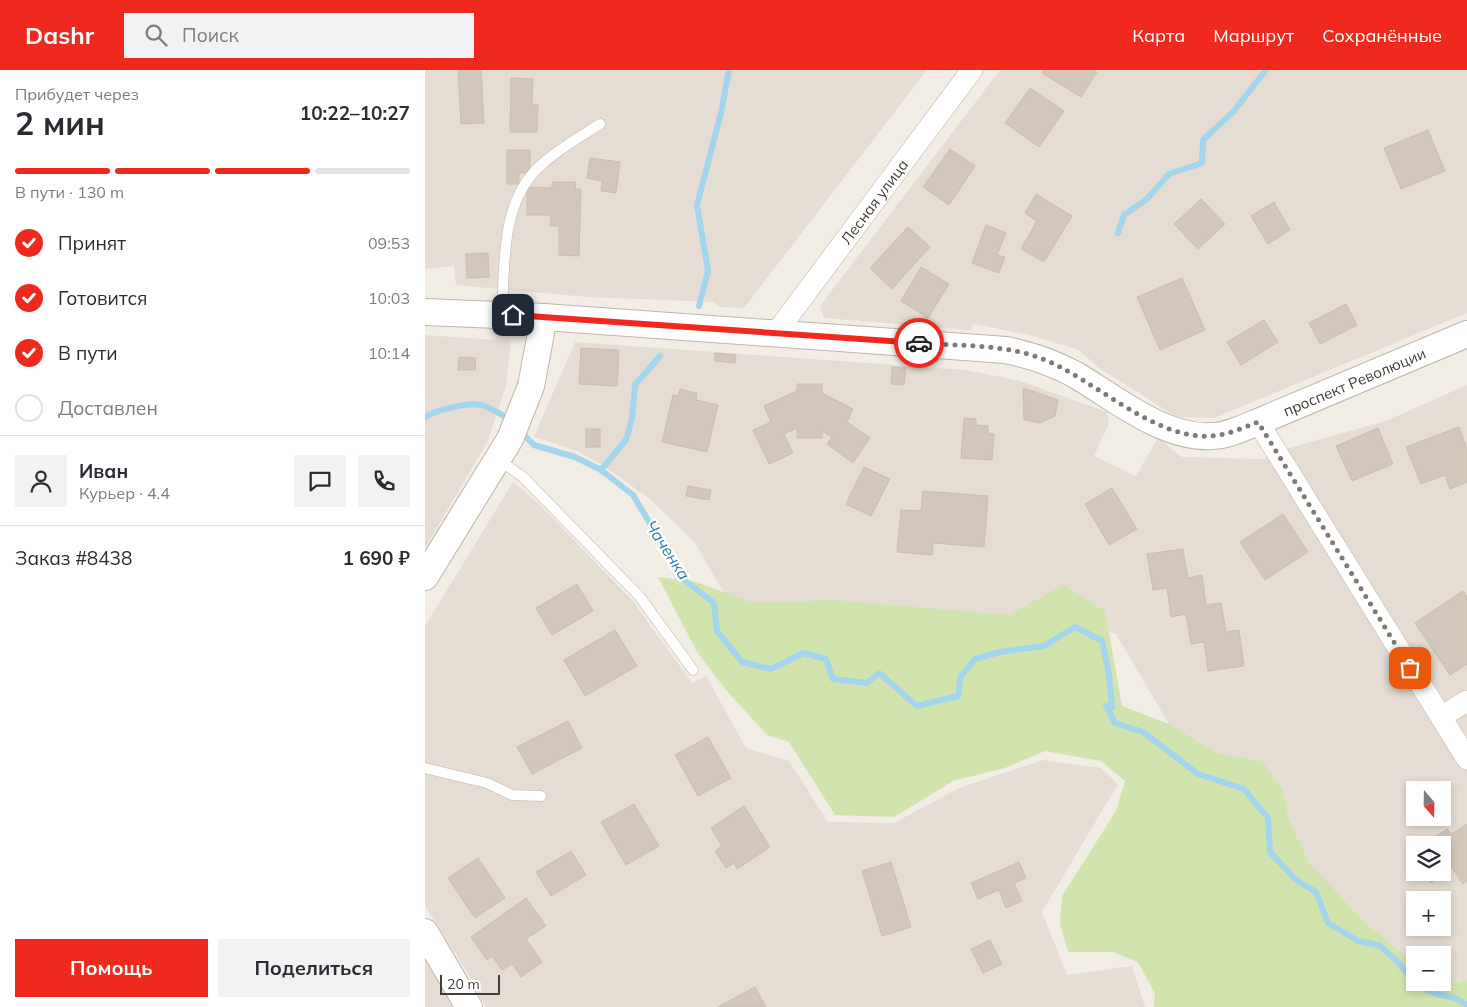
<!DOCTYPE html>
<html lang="ru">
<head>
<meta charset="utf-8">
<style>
  :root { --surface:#fff; --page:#f2f2f3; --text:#2b2b33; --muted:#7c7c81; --line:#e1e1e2; --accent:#ef291d }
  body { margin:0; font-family:Mulish,sans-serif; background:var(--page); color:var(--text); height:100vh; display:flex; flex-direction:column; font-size:19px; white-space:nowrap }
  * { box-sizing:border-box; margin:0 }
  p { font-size:16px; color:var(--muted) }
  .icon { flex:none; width:28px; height:28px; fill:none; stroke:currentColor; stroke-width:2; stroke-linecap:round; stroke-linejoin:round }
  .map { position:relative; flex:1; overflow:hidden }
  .details { display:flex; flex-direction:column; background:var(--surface); width:425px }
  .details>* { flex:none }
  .needle { width:32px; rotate:160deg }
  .buttons { position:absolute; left:981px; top:711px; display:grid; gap:10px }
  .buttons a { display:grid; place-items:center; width:45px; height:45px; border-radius:0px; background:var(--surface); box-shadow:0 2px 8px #0003; font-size:25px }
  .scale { position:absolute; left:15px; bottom:12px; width:60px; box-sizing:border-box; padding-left:5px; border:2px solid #433c34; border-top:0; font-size:14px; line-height:18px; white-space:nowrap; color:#433c34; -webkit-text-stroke:4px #fff; paint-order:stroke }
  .pin { position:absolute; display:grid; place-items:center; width:42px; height:42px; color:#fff; margin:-21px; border-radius:10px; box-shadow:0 2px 8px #0006 }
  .courier { position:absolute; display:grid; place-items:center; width:50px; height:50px; margin:-25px; border:4px solid #ef291d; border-radius:50%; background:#fff; color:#222; box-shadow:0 1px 6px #0007 }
  .overview em { font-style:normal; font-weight:700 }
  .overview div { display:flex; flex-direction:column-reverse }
  .overview { display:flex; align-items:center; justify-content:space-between; height:85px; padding:0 15px }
  h1 { font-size:32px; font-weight:700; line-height:38px }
  .bar { display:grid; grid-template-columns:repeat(4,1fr); gap:8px 5px; align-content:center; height:60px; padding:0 15px }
  .bar i { height:6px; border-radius:4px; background:var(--line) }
  .bar .on { background:var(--accent) }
  .bar p { grid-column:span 4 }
  .line { display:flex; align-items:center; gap:12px; padding:0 15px; border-top:1px solid var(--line) }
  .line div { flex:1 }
  .round { display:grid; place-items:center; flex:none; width:52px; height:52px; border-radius:0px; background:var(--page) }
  ol { padding:0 15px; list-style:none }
  li { display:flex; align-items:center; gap:15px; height:55px }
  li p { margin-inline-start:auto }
  li .icon { padding:5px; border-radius:50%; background:var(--accent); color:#fff; stroke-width:4 }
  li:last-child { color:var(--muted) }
  li i { width:28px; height:28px; border:2px solid var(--line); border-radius:50% }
  .primary-button { display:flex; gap:10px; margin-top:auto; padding:10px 15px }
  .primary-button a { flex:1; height:58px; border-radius:0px; background:var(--accent); color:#fff; font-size:20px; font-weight:700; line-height:58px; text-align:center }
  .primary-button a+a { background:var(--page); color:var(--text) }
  header { display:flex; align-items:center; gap:30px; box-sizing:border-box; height:70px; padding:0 25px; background:var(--accent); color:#fff }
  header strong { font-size:24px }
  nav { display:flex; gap:28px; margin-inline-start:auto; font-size:18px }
  .search { width:350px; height:45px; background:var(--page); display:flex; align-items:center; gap:12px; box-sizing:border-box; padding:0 18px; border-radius:0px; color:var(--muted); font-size:19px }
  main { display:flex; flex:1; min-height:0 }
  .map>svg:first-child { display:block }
</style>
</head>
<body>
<header>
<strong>Dashr</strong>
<div class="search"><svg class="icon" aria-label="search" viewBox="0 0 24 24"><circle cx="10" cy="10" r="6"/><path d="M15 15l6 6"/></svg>Поиск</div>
<nav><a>Карта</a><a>Маршрут</a><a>Сохранённые</a></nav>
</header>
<main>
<section class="details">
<div class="overview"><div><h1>2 мин</h1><p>Прибудет через</p></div><em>10:22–10:27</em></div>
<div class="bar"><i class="on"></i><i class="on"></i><i class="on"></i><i></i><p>В пути · 130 m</p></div>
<ol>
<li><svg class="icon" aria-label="check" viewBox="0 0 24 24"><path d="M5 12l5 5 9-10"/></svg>Принят<p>09:53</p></li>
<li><svg class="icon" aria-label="check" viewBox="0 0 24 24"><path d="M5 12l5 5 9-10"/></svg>Готовится<p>10:03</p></li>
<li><svg class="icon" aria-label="check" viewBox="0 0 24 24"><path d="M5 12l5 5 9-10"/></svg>В пути<p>10:14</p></li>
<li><i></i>Доставлен</li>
</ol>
<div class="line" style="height:90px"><a class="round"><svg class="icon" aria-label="person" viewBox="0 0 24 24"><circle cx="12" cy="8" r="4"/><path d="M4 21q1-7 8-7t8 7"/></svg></a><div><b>Иван</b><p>Курьер · 4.4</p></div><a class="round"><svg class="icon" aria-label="chat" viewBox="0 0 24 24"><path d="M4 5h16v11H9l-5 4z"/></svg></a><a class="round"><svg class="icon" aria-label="phone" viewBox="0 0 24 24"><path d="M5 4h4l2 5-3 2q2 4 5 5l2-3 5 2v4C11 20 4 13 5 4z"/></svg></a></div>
<div class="line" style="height:65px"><div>Заказ #8438</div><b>1 690 ₽</b></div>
<div class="primary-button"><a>Помощь</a><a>Поделиться</a></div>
</section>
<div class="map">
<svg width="1042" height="937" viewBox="0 0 1042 937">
  <rect width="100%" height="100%" fill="#f1ece4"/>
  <g fill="#e5ddd3" fill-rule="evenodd">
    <path d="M0 0H502L319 238 294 237 288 232 163 227 31 215 29 196 0 199Z"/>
    <path d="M575 0H1042V243L789 348 752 347 674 298 654 280 604 265 548 254 547 260 399 248 395 236Z"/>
    <path d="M0 265 86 271 81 316 63 371 0 478Z"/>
    <path d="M150 272 541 300 595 311 682 342 684 353 669 386 711 406 733 368 757 387 839 389 864 378 961 351 1042 315V910L1021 914 1018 912V885H990V894L941 853 885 794 864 749 858 719 837 692 795 684 744 654 691 564 651 549 307 537 270 473 225 429 179 396 150 380 109 367ZM990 720H1018V748H990ZM990 775H1018V802H990ZM990 830H1018V858H990Z"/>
    <path d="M88 412 112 432 206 529 267 613 281 606 321 678 364 691 403 752 469 753 534 718 618 690 676 698 693 714 617 842 642 905 707 896 720 937H61L46 908 0 836V556Z"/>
    <path d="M0 886 30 937H0Z"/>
  </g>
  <path fill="#d1e4ae" d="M233 507 271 512 329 533 407 530 583 545 639 515 680 541 697 636 744 654 795 684 837 691 858 719 864 749 885 794 941 853 990 894V912H1018L1021 914 1042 910V937H729L730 924 713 892 688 882H643L635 854 637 826 691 741 700 711 676 691 620 681 580 698 528 711 469 747 410 745 364 672 342 665 300 619 272 582Z"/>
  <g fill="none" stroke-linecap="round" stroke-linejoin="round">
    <g stroke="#a3d5ec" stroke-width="6">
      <path d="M693 163 699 145 722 129 744 104 777 93 778 70 809 41 841 0"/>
      <path d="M274 236 283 201 272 135 296 43 304 0"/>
      <path d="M0 348C9 340 44 332 56 335 66 338 79 345 86 352"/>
      <path d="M95 361 109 375 150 387 176 400 208 425 258 509 289 533 292 561 317 592 346 599 378 583 401 589 408 609 442 613 454 603 492 636 533 626 536 606 550 589 575 582 619 576 650 557 677 571 684 604 687 637 681 636 690 653 718 662 773 704 819 719 843 748 845 782 871 810 891 822 903 853 933 871 954 875 972 891 992 915 1011 924 1030 928 1042 935"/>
      <path d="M176 400 201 370 207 349 210 315 235 286"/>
    </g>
  </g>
  <g fill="#d2c7ba" stroke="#cdbeae">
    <path d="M33 0H56L59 53 36 54Z"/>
    <path d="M619 0H669L672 2 656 27 617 3Z"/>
    <path d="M86 8 108 9 107 35H113L112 62H85Z"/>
    <path d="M605 18 639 41 614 77 580 53Z"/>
    <path d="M1003 60 1020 101 976 119 959 78Z"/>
    <path d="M525 79 550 96 524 135 498 117Z"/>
    <path d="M82 80H105V103H94V114H82Z"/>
    <path d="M165 88 195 92 191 123 176 121 177 111 162 108Z"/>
    <path d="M127 112H151L150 119H156L154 186 134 185V156H125L126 145H102V117L127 118Z"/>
    <path d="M611 124 647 146 619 192 596 179 612 151 600 143Z"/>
    <path d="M776 129 800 154 773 179 749 154Z"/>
    <path d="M849 132 865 160 843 174 826 146Z"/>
    <path d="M561 155 581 163 572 185 580 187 574 203 547 193Z"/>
    <path d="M483 157 505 177 467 219 445 198Z"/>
    <path d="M63 183 64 207 42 208 41 184Z"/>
    <path d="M496 197 524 214 503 248 476 231Z"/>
    <path d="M757 208 780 260 735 280 712 227Z"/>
    <path d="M921 234 932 255 895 274 884 253Z"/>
    <path d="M839 250 853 272 816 295 802 272Z"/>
    <path d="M156 278 194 280 192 316 154 314Z"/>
    <path d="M290 283 311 285 310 293 290 291Z"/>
    <path d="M34 287 51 288 50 300H33Z"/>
    <path d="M467 297 481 298 479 315 466 314Z"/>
    <path d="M372 314H397V323L428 339 422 352 445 368 428 393 402 374 407 367 397 361V368H372V358L359 364 368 383 344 394 328 360 346 352 339 336 372 321Z"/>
    <path d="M598 318 633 330 630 346 615 353 599 350Z"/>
    <path d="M255 319 272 323 271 330 293 335 282 382 237 372 248 325 253 326Z"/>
    <path d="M539 348 551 349V355L563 356V363L569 364 567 390 536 388Z"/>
    <path d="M1034 357 1042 379V412L1025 419 1020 405 996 414 981 377Z"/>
    <path d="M953 358 968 394 927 411 911 376Z"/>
    <rect x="161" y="359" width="14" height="18"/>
    <path d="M439 397 465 409 446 446 421 434Z"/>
    <path d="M263 416 286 420 284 430 261 426Z"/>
    <path d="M687 418 712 459 684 475 660 434Z"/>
    <path d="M498 421 563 426 559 477 508 473 507 485 472 482 476 440 496 441Z"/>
    <path d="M858 444 883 482 840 510 815 472Z"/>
    <path d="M758 479 763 508 777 505 781 535 796 533 801 562 814 560 819 596 783 601 779 572 766 574 761 544 746 547 742 518 728 520 722 484Z"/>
    <path d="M152 514 168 541 127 565 111 538Z"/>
    <path d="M1038 521 1042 527V594L1025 605 990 553Z"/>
    <path d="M190 560 212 596 160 626 139 590Z"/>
    <path d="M143 651 157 678 107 704 92 677Z"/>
    <path d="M283 667 306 708 273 726 250 685Z"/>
    <path d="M209 734 234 776 201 795 176 752Z"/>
    <path d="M319 736 345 777 312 799 309 793 301 798 290 781 297 776 286 758Z"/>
    <path d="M1042 754V811L1038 814 1018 784V775H1011L1007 769 1022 759 1026 764Z"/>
    <path d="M146 781 161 805 126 826 111 802Z"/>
    <path d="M53 788 80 828 50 848 23 808Z"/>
    <path d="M466 792 486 857 457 866 437 801Z"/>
    <path d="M594 792 601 808 589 813 597 831 581 838 574 820 553 829 546 813Z"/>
    <path d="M997 802H1014L1016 805 1006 813Z"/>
    <path d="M101 828 121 856 101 869 117 892 96 907 87 894 77 900 67 886 62 890 46 867Z"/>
    <path d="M565 870 577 894 558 903 546 879Z"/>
    <path d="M330 917 341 937H293Z"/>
  </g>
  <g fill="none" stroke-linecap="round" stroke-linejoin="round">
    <defs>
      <g id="service">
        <path d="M77 244C80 194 75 133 115 96 132 80 155 67 175 54"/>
        <path d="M74 390 98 407 215 527 268 600"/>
        <path d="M0 698 62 713 87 725 116 726"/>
      </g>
      <g id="minor">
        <path id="s1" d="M351 263 547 0"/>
        <path d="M833 352 1042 689"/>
        <path d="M1016 647 1042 631"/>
      </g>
      <g id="tertiary">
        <path id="s2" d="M0 242 119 247 581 280C605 285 627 292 649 304 689 327 738 369 786 366 802 366 818 358 833 352L1042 264"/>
        <path d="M0 507 85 369 106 316 119 247"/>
        <path d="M0 862 44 937"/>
      </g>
    </defs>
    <use href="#service" stroke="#bfb6aa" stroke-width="11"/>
    <use href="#minor" stroke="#bfb6aa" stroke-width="22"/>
    <use href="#tertiary" stroke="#bfb6aa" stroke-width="28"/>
    <use href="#service" stroke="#fff" stroke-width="10"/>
    <use href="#minor" stroke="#fff" stroke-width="21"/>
    <use href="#tertiary" stroke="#fff" stroke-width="26"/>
  </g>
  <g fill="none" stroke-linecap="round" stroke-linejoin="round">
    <path stroke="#807a72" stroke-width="5" stroke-dasharray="0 9" d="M494 273C533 276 578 274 615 288 669 308 728 370 786 366 802 365 818 358 833 352L985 598"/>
    <path stroke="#ef291d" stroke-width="6" d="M88 245 494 273"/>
  </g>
  <g text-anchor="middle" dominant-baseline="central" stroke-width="4.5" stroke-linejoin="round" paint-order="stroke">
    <g font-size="15" fill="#433c34" stroke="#fff">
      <text stroke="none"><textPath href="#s1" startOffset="164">Лесная улица</textPath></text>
      <text stroke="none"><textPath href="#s2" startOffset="961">проспект Революции</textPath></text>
    </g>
    <g font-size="16" font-style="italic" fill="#317da1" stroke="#fff">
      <text transform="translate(243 480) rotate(57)">Чаченка</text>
    </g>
  </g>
</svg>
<div class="buttons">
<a><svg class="needle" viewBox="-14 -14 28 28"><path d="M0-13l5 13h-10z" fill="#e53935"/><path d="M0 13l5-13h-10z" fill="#7c7c81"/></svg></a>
<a><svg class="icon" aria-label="layers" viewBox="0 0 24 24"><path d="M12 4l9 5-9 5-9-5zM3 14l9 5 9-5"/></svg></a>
<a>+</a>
<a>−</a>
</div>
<div class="scale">20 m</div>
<div class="pin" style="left:985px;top:598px;background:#ea580c"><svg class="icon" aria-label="bag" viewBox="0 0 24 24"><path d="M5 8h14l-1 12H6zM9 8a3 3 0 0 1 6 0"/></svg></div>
<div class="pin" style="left:88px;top:245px;background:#1f2937"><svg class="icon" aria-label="home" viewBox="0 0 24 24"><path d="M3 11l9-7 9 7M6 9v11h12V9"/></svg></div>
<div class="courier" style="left:494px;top:273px"><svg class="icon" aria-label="car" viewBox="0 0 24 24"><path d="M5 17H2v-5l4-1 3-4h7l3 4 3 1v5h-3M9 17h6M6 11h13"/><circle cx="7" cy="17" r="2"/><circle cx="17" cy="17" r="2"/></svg></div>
</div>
</main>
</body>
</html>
